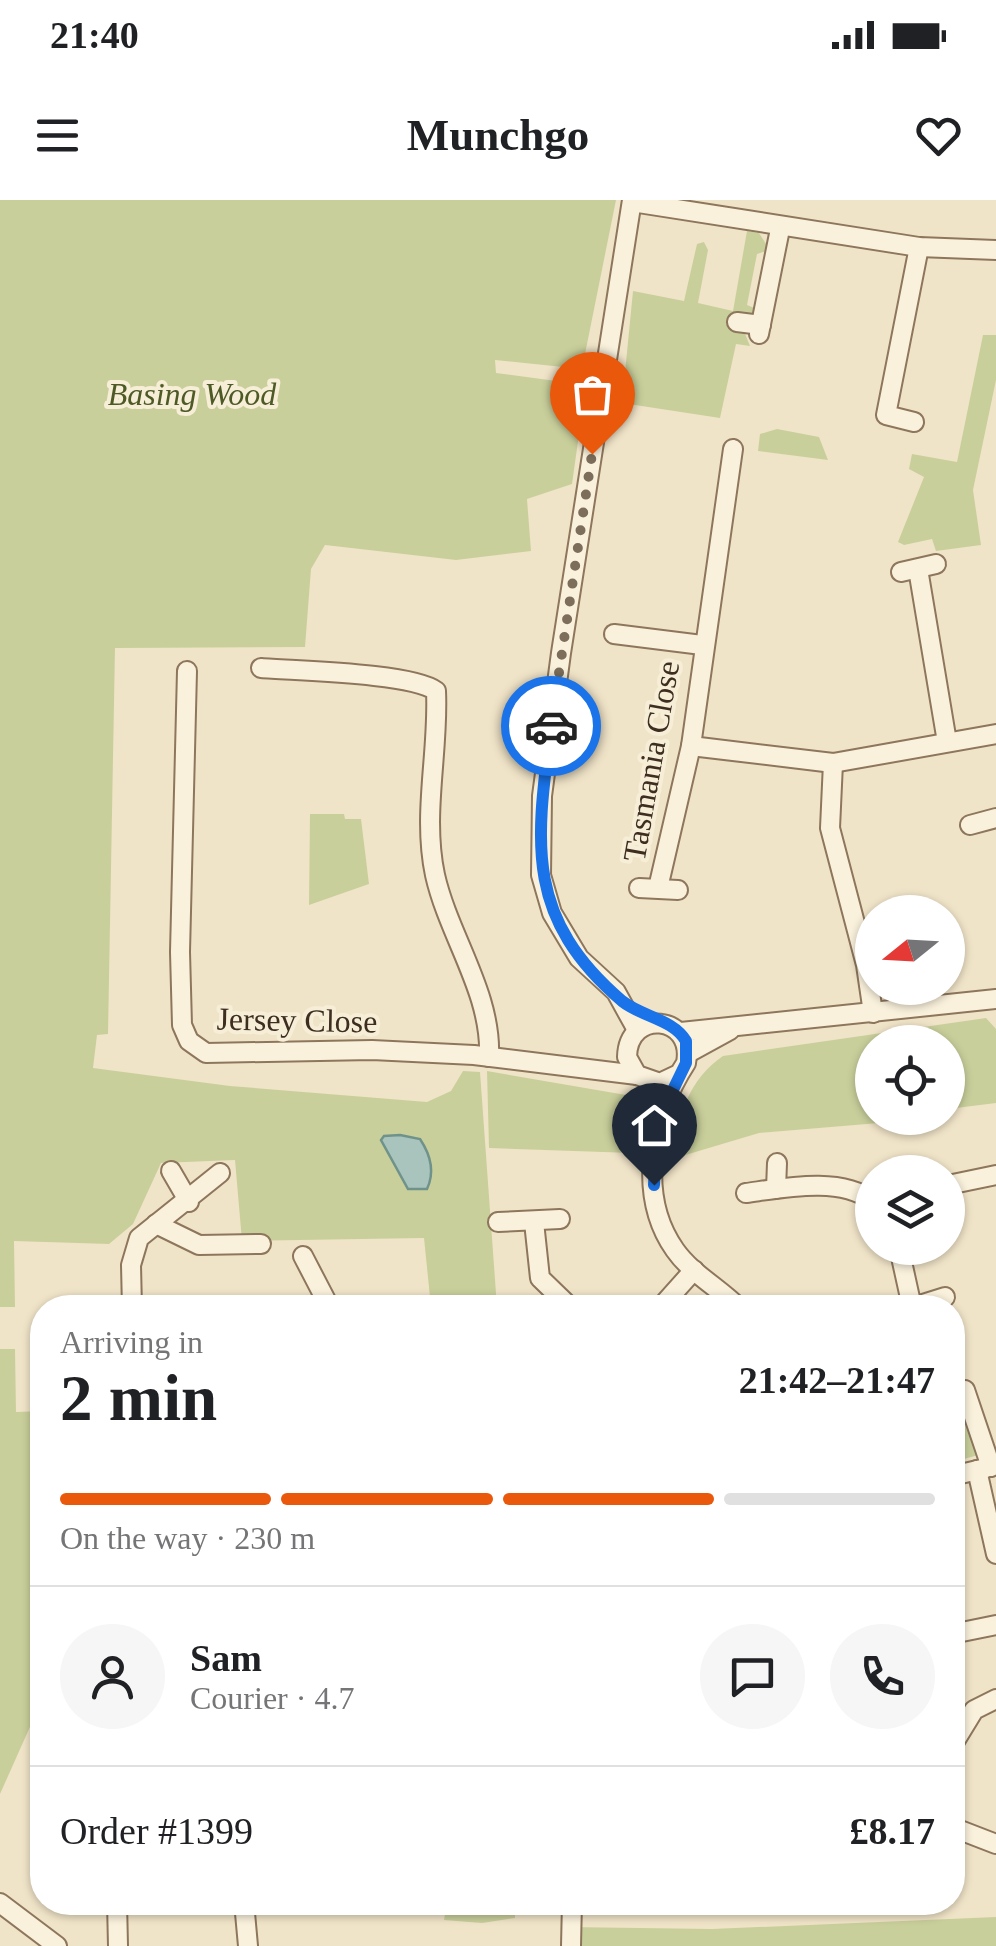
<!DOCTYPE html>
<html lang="en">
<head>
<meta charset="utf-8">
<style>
  :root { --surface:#fff; --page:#f6f6f6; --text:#202124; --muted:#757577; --line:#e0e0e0; --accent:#ea580c }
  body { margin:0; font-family:"Times New Roman",serif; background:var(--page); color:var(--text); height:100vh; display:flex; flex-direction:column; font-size:38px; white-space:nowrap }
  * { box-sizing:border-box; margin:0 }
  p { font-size:32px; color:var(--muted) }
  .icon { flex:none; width:55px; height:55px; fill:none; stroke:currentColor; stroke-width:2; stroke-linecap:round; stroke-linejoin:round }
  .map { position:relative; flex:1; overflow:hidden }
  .panel { position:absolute; left:30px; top:1095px; width:935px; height:620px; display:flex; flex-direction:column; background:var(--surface); border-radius:40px; box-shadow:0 2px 8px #0004 }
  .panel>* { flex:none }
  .needle { width:65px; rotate:252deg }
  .controls { position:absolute; left:855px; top:695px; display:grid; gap:20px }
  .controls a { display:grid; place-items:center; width:110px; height:110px; border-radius:50%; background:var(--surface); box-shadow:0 2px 8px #0004; font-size:50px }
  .pin { position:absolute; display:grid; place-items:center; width:85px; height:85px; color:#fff; margin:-102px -42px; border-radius:50% 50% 50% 0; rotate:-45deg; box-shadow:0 0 10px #0007 }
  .pin .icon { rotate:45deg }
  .courier { position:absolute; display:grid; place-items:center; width:100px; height:100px; margin:-50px; border:8px solid #1a73e8; border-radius:50%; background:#fff; color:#222; box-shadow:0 2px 12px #0007 }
  .overview em { font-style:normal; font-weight:700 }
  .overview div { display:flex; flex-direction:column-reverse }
  .overview { display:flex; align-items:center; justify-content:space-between; height:170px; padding:0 30px }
  h1 { font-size:65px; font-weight:700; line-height:75px }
  .bar { display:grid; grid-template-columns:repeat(4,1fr); gap:15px 10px; align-content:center; height:120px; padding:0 30px }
  .bar i { height:12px; border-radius:8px; background:var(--line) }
  .bar .active { background:var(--accent) }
  .bar p { grid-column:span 4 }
  .line { display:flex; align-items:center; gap:25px; padding:0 30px; border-top:2px solid var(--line) }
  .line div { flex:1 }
  .round { display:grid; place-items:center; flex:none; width:105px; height:105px; border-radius:52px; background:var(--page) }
  .status { display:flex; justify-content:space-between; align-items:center; height:70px; padding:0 50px; background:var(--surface); direction:ltr }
  .status svg { height:28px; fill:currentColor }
  header { display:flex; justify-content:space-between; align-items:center; height:130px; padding:0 30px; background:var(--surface); font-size:45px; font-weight:700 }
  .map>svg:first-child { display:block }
</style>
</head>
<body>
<div class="status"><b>21:40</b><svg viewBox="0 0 49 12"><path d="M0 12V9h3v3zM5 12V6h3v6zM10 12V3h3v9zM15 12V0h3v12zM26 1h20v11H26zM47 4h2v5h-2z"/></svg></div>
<header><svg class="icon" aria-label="menu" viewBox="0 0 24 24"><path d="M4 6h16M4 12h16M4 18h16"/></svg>Munchgo<svg class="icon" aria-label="heart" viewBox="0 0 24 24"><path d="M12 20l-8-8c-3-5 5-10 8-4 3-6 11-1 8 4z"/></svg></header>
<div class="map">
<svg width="996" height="1746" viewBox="0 0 996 1746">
  <rect width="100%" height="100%" fill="#f0e4c8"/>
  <g fill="#c9cf9b">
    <path d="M0 0H616L582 169 495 160 496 173 586 185 572 284 527 299 531 351 456 360 325 345 311 369 305 447 115 448 108 834 97 835 93 868 230 886 427 902 451 891 463 871 480 872 497 1107H431L424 1038 242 1041 235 960 161 963 133 1024 109 1044 14 1041 15 1107H0Z"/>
    <path d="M747 31 759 33 770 50 757 54 747 105 757 109 749 115 737 114 750 146 736 144 720 218 622 203 633 91 684 101 697 44 704 42 708 50 698 103 733 111Z"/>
    <path d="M983 135H996V180L973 290 981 345 936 351 932 339 904 345 898 342 924 277 909 269 912 254 957 262Z"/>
    <path d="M777 229 819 237 828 260 758 251 760 234Z"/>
    <path d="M310 614H344L345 619H361L369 684 309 705Z"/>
    <path d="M986 818 996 829V903L948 909V842H872V918H902L903 921 759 933 682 956 671 954C679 915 689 879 723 856Z"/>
    <path d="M487 871 626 895 636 906 632 953 489 948Z"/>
    <path d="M0 1149H15L16 1212 42 1211V1500L0 1594Z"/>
    <path d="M952 1159 982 1254 953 1262H952Z"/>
    <path d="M447 1703H515V1718L482 1723 444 1720Z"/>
    <path d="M996 1717V1746H566L568 1727 712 1729Z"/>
  </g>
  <path fill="#a9c4bc" stroke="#6f938a" stroke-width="2.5" d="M400 935 420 939C430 954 435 972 427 989H408L381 940 384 936Z"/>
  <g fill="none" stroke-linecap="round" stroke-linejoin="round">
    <defs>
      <g id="minor">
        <path d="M632 0 561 453 542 596 541 675 552 713 579 758 616 792 637 830"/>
        <path d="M632 2 919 47 996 50"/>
        <path d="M737 122 761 125"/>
        <path d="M759 134 780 29"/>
        <path d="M914 222 886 215 919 47"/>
        <path d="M918 369 947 542"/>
        <path d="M901 372 936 364"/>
        <path d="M614 434 702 445"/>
        <path d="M261 468C297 471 412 473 436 491 439 552 422 614 435 675 449 737 492 793 489 857"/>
        <path d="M187 471 180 752 182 825 189 841 206 853 372 850 474 855 637 875"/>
        <path d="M691 546 833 563 996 534"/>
        <path d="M833 563 830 628 866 765 873 813"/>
        <path d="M970 625 996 618"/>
        <path d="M639 688 678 690"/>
        <path d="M658 688 691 546 733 249"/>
        <path d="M681 832 996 799"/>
        <path d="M688 853 730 830"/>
        <path d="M679 874 660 883 637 875 627 857C628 808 695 815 686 863 652 915 636 995 675 1050 691 1073 719 1088 739 1108"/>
        <path d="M171 971 189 1002"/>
        <path d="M948 985 996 975"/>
        <path d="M776 989 777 963"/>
        <path d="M746 993C783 988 842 976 872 1001"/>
        <path d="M498 1022 560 1019"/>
        <path d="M534 1022 540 1078 571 1108"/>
        <path d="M156 1024 199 1045 261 1044"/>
        <path d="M899 1048 912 1107"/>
        <path d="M303 1056 330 1108"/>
        <path d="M132 1108 131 1065 139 1038 220 973"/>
        <path d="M660 1108 694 1070"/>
        <path d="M910 1108 945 1097"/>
        <path d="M965 1190 991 1267"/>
        <path d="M977 1270 996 1354"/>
        <path d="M952 1276 986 1268"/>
        <path d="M952 1434 996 1425"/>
        <path d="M952 1546 974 1510 996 1499"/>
        <path d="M952 1627 996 1644"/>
        <path d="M117 1702 118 1746"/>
        <path d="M244 1702 248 1746"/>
        <path d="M0 1703 57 1746"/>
        <path d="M571 1746 572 1702"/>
      </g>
    </defs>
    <use href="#minor" stroke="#8d765c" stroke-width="22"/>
    <use href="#minor" stroke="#faf1dc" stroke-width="18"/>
  </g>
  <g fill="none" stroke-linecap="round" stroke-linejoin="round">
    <path stroke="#7c6e5b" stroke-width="10" stroke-dasharray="0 18" d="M551 526 592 254"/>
    <path stroke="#1a73e8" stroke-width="12" d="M551 526C536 643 524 717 622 801 642 817 673 819 686 841V863L657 923 654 985"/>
  </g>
  <g text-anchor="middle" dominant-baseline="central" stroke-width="8" stroke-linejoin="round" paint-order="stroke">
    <g font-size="32" font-style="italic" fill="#4d5a26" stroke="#f7eed8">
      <text x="192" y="194">Basing Wood</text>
    </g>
    <g font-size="32" fill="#3d2e20" stroke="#f7eed8">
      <text transform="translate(651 561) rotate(-80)">Tasmania Close</text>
      <text transform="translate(297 820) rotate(1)">Jersey Close</text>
    </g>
  </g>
</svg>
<div class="controls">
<a><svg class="needle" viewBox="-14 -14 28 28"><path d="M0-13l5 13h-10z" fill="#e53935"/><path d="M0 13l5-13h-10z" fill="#757577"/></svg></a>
<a><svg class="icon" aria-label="locate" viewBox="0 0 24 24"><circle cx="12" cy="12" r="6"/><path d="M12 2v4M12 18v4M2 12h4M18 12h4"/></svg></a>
<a><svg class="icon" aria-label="layers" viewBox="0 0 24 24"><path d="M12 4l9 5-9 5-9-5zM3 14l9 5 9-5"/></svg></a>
</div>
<div class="pin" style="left:592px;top:254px;background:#ea580c"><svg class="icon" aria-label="bag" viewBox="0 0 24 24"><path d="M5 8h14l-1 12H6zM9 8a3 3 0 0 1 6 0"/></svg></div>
<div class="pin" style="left:654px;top:985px;background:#1f2937"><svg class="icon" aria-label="home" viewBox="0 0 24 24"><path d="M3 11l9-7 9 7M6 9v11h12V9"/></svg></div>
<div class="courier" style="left:551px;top:526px"><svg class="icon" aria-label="car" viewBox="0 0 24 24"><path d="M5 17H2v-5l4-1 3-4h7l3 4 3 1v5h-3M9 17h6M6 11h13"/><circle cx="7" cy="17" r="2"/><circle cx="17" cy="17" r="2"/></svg></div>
<section class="panel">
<div class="overview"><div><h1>2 min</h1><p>Arriving in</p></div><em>21:42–21:47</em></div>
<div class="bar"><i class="active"></i><i class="active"></i><i class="active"></i><i></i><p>On the way · 230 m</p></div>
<div class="line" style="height:180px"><a class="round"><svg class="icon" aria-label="person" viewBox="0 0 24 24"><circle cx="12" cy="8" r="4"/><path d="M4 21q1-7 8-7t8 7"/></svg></a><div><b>Sam</b><p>Courier · 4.7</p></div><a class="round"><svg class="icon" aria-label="chat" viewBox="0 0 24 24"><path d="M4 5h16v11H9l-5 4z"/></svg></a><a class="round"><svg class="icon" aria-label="phone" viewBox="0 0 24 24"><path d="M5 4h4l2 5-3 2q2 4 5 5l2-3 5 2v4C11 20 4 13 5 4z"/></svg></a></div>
<div class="line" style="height:130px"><div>Order #1399</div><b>£8.17</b></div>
</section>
</div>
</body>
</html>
